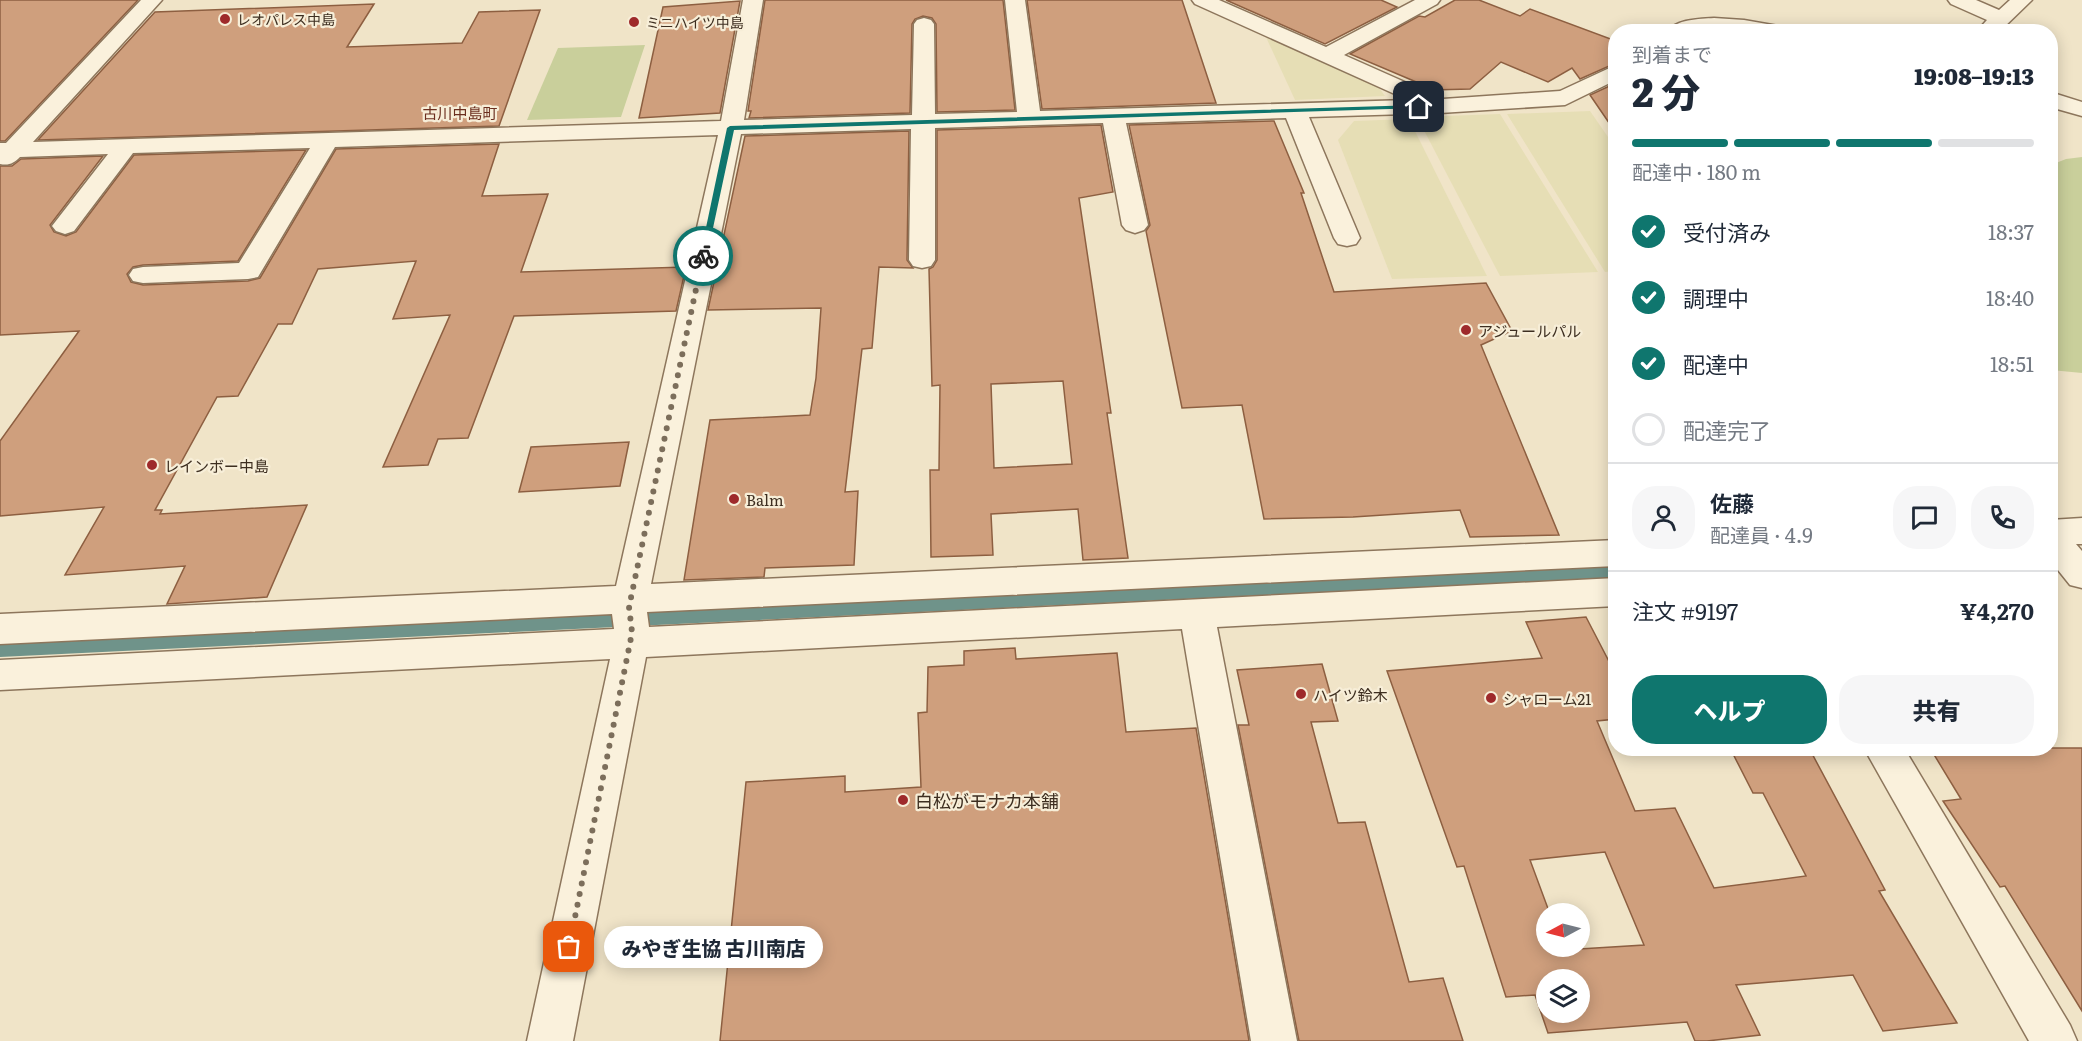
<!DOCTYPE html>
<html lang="ja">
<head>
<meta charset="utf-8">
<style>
  :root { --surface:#fff; --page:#f6f6f7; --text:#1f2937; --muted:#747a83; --line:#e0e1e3; --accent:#0f766e }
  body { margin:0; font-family:Literata,"Noto Sans JP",serif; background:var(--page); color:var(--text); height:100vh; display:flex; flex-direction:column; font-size:22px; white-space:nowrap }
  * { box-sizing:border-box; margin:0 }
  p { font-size:20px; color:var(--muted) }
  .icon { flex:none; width:33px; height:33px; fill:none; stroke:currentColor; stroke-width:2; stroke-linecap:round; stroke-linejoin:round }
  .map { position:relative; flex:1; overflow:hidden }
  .side { position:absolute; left:1608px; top:24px; width:450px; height:732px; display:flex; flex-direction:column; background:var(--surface); border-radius:24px; box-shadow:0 3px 15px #0003 }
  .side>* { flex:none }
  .needle { width:39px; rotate:263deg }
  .controls { position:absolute; left:1536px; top:903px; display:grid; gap:12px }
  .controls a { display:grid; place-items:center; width:54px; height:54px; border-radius:50%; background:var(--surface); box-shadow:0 3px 15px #0003; font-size:30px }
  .pin { position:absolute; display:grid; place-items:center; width:51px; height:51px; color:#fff; margin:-26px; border-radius:12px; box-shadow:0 3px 9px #0006 }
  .courier { position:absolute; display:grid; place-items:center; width:60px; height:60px; margin:-30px; border:4px solid #0f766e; border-radius:50%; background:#fff; color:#222; box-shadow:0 2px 8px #0007 }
  .bubble { position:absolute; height:42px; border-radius:21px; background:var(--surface); box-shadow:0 3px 15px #0003; font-size:20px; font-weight:800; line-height:42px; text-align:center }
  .summary em { font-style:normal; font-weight:800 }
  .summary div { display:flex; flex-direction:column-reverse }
  .summary { display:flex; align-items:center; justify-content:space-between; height:102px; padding:0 24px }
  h1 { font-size:39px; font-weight:800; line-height:45px }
  .bar { display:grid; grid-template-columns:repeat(4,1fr); gap:9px 6px; align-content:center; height:72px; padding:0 24px }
  .bar i { height:8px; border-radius:4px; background:var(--line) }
  .bar .active { background:var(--accent) }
  .bar p { grid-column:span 4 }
  .line { display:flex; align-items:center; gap:15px; padding:0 24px; border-top:2px solid var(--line) }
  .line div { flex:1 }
  .round { display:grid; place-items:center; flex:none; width:63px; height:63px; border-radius:24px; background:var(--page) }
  ol { padding:0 24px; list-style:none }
  li { display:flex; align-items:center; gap:18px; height:66px }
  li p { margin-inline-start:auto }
  li .icon { padding:6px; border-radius:50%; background:var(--accent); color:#fff; stroke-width:4 }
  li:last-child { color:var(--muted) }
  li i { width:33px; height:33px; border:3px solid var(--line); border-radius:50% }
  .button { display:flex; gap:12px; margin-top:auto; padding:12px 24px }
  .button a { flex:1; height:69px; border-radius:24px; background:var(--accent); color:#fff; font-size:24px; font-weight:800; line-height:69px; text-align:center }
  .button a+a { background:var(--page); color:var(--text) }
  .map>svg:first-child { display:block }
</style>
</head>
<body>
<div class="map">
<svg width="2082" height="1041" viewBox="0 0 2082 1041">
  <rect width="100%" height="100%" fill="#f0e4c8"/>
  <g fill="#e6deb5">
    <path d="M1265 35 1377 85 1385 96 1295 100Z"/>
    <path d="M1590 111 1615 147V271L1605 272 1507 114Z"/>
    <path d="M1500 114 1598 272 1500 276 1417 117Z"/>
    <path d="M1409 119 1487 276 1392 279 1338 140 1354 121Z"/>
  </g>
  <g fill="#c9cf9b">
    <path d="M645 45 621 117 527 120 558 48Z"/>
    <path d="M2082 157V373L2051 370V165L2066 159Z"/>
  </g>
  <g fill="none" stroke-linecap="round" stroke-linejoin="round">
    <path fill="#6f938a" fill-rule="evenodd" d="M1616 566V578L0 657V643Z"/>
  </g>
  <g fill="#cf9f7d" stroke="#8d5f41" stroke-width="1.5" fill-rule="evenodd">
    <path d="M0 0H138L5 141H0Z"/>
    <path d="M765 0H1003L1015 110 937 112 936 24 932 18 923 16 915 19 912 24 910 113 749 118 751 111H748Z"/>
    <path d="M1027 0H1182L1216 103 1042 109Z"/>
    <path d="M1226 0H1381L1397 7 1325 44Z"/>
    <path d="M1455 0H1479L1520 16 1530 9 1616 41V63L1580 79 1572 68 1548 82 1501 62 1470 89 1431 90 1421 84 1350 54 1419 16 1425 17Z"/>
    <path d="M740 1 720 113 639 118 663 7Z"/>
    <path d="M374 4 347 47 462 43 479 12 540 10 499 126 38 140 155 12Z"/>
    <path d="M1616 83V133L1590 95Z"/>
    <path d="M1274 121 1304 193H1301L1334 292 1486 283 1512 331 1481 345 1559 535 1470 537 1460 510 1353 517 1264 519 1242 405 1182 408 1146 231 1150 225 1129 125Z"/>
    <path d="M1101 125 1113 192 1079 198 1111 413H1107L1128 558 1083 560 1078 509 991 514 993 555 931 557 930 470H939L940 385 932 386 929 269 933 267 937 260V130ZM1063 381 1072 464 994 468 991 384Z"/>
    <path d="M909 131 907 260 913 268 879 267 872 348 862 349 845 492 858 491 854 565 765 568 764 577 684 580 710 420 810 415 816 378 821 308 708 310 745 136Z"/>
    <path d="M499 144 482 196 548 194 521 272 686 267 676 311 514 316 468 438 438 439 428 465 383 467 450 315 393 319 416 261 318 269 292 324H278L238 396 217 397 155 510H162L160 514 307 505 267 597 167 604 185 566 65 575 104 507 0 516V441L79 331 0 335V166H12L21 159 103 156 50 225 54 232 66 236 76 232 134 155 306 150 238 261 143 265 133 267 127 274 131 282 143 285 248 281 260 278 336 149Z"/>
    <path d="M629 442 620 486 519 492 531 447Z"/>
    <path d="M1586 617 1616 675V719L1597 721 1635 811 1675 808 1714 888 1806 876 1763 793H1753L1730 748H1809L1885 890 1879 891 1957 1023 1883 1031 1853 975 1736 985 1760 1035 1707 1041H1695L1687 1022 1548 1033 1535 995 1506 997 1464 866 1457 867 1387 671 1542 658 1526 622ZM1605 852 1644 945 1563 950 1562 946H1546V914H1550L1530 860ZM1546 980H1580V1012H1546Z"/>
    <path d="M1015 648 1016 659 1117 653 1126 732 1196 728 1249 1041H720L746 782 845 776V792L921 787 918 713 927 712 928 667 964 665V651Z"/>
    <path d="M1322 664 1338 721 1311 722 1338 823 1365 822 1409 982 1443 978 1463 1041H1299L1238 725H1249L1237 670Z"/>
    <path d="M1930 748H2082V1011L2005 886 2000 887 1943 801 1961 799Z"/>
  </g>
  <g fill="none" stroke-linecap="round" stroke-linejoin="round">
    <defs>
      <g id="street">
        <path d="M141 0H162L33 142 721 121 743 0H763L744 120 912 115 914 24 917 20 924 18 931 20 934 24 935 114 1017 112 1005 0H1025L1040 111 1408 100 1195 4 1192 0H1219L1326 47 1415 0H1440L1437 4 1344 55 1443 99 1560 91 1616 65V80L1565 105 1440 113 1309 117 1360 238 1356 244 1347 246 1338 244 1334 238 1286 118 1126 123 1148 225 1144 230 1135 233 1126 230 1122 225 1103 123 935 128V260L931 266 922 268 913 266 909 260 911 129 741 134 651 584 1616 540V566L647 612 649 627 1616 578V606L1217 627 1297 1041H1251L1182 629 646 657 573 1041H527L610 659 0 690V660L614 629 612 614 0 644V614L616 586 718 135 335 147 258 277 248 279 143 283 133 281 129 275 133 269 143 267 239 263 310 148 133 153 74 231 65 234 56 231 52 226 108 154 20 157C14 163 9 166 0 164V143H6Z"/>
        <path d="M1948 0H1976L1999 10 2010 0H2032L1999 32H1976L1987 20 1951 4Z"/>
        <path d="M1714 18 1744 20 1790 28 1793 32H1667C1676 19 1699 19 1714 18Z"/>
        <path d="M2050 92 2082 102V116L2050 107Z"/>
        <path d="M2082 518V544H2076L2082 551V588L2070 585 2050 560V520Z"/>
        <path d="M1864 748H1904L2070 1025 2077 1041H2029Z"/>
      </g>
    </defs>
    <use href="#street" stroke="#8d765c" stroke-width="3"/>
    <use href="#street" fill="#faf1dc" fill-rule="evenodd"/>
  </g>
  <path fill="#0f766e" d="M1419 105 1422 108 734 130 707 256 703 258 700 256 727 128 730 126Z"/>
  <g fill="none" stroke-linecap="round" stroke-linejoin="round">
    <path stroke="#7c6e5b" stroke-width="6" stroke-dasharray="0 10.8" d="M569 947 630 643 632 632 629 607 703 256"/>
  </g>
  <g fill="#9e2a2b" stroke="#f7eed8" stroke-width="2">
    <circle cx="225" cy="19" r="6"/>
    <circle cx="634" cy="22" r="6"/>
    <circle cx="1466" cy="330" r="6"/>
    <circle cx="152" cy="465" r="6"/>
    <circle cx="734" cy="499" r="6"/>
    <circle cx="1301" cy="694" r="6"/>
    <circle cx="1491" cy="698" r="6"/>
    <circle cx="903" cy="800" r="6"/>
  </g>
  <g text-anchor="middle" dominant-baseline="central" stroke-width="4.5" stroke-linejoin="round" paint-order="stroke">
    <g font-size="14" fill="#3d2e20" stroke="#f7eed8" text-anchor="start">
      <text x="237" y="19">レオパレス中島</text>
      <text x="646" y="22">ミニハイツ中島</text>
    </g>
    <g font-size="15" fill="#6b2e1e" stroke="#f7eed8">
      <text x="460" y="112">古川中島町</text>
    </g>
    <g font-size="15" fill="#3d2e20" stroke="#f7eed8" text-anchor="start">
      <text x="1478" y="330">アジュールパル</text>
      <text x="164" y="465">レインボー中島</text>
      <text x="746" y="499">Balm</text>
      <text x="1313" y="694">ハイツ鈴木</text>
      <text x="1503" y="698">シャローム21</text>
    </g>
    <g font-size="18" fill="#3d2e20" stroke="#f7eed8" text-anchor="start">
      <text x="915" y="800">白松がモナカ本舗</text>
    </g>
  </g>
</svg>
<div class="controls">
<a><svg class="needle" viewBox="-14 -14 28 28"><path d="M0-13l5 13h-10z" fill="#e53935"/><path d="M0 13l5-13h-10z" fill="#747a83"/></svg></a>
<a><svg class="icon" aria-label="layers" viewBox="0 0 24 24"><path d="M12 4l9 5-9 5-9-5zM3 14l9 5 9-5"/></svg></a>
</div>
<div class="pin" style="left:569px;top:947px;background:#ea580c"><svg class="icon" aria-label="bag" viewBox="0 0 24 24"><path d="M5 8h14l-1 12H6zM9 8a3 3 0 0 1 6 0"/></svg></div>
<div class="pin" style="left:1419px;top:107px;background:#1f2937"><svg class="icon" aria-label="home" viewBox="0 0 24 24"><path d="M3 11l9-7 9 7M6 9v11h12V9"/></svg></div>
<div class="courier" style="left:703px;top:256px"><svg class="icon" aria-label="bike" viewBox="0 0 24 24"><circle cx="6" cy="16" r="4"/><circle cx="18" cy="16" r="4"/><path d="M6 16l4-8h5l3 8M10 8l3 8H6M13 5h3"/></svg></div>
<div class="bubble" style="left:604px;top:926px;width:219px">みやぎ生協 古川南店</div>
<section class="side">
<div class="summary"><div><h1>2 分</h1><p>到着まで</p></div><em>19:08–19:13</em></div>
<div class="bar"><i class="active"></i><i class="active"></i><i class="active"></i><i></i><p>配達中 · 180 m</p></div>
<ol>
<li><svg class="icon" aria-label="check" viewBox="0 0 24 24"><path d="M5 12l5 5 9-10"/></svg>受付済み<p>18:37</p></li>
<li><svg class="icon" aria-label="check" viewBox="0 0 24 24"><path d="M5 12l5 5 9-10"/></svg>調理中<p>18:40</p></li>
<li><svg class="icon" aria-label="check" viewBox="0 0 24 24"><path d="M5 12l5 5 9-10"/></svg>配達中<p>18:51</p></li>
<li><i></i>配達完了</li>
</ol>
<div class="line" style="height:108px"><a class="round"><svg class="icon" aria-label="person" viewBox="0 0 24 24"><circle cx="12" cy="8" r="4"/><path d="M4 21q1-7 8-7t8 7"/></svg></a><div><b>佐藤</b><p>配達員 · 4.9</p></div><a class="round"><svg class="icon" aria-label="chat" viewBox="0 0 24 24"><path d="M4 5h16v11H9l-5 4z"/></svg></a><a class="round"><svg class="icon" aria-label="phone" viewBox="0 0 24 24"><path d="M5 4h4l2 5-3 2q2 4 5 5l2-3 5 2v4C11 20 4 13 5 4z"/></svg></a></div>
<div class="line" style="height:78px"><div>注文 #9197</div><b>¥4,270</b></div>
<div class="button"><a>ヘルプ</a><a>共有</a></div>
</section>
</div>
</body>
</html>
